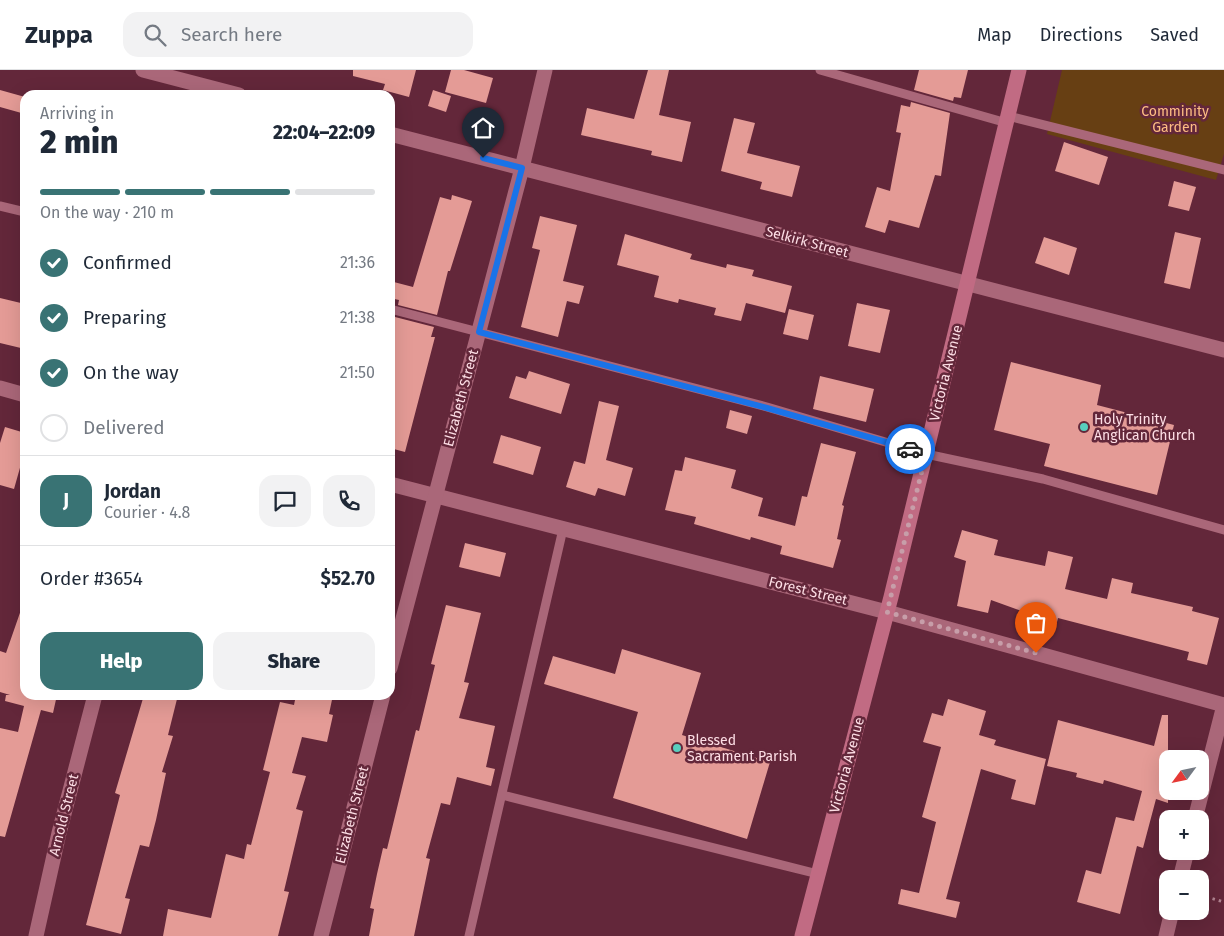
<!DOCTYPE html>
<html lang="en">
<head>
<meta charset="utf-8">
<style>
  :root { --surface:#fff; --page:#f2f2f3; --text:#1f2937; --muted:#747a83; --line:#e0e1e3; --accent:#397374 }
  body { margin:0; font-family:"Fira Sans",sans-serif; background:var(--page); color:var(--text); height:100vh; display:flex; flex-direction:column; font-size:19px; white-space:nowrap }
  * { box-sizing:border-box; margin:0 }
  p { font-size:16px; color:var(--muted) }
  .icon { flex:none; width:28px; height:28px; fill:none; stroke:currentColor; stroke-width:2; stroke-linecap:round; stroke-linejoin:round }
  .map { position:relative; flex:1; overflow:hidden }
  .panel { position:absolute; left:20px; top:20px; width:375px; height:610px; display:flex; flex-direction:column; background:var(--surface); border-radius:15px; box-shadow:0 5px 20px #0002 }
  .panel>* { flex:none }
  .needle { width:32px; rotate:237deg }
  .tools { position:absolute; left:1159px; top:680px; display:grid; gap:10px }
  .tools a { display:grid; place-items:center; width:50px; height:50px; border-radius:10px; background:var(--surface); box-shadow:0 5px 20px #0002; font-size:25px }
  .pin { position:absolute; display:grid; place-items:center; width:42px; height:42px; color:#fff; margin:-51px -21px; border-radius:50% 50% 50% 0; rotate:-45deg; box-shadow:0 0 5px #0007 }
  .pin .icon { rotate:45deg }
  .courier { position:absolute; display:grid; place-items:center; width:50px; height:50px; margin:-25px; border:4px solid #1a73e8; border-radius:50%; background:#fff; color:#222; box-shadow:0 1px 6px #0007 }
  .overview em { font-style:normal; font-weight:800 }
  .overview div { display:flex; flex-direction:column-reverse }
  .overview { display:flex; align-items:center; justify-content:space-between; height:85px; padding:0 20px }
  h1 { font-size:32px; font-weight:800; line-height:38px }
  .bar { display:grid; grid-template-columns:repeat(4,1fr); gap:8px 5px; align-content:center; height:60px; padding:0 20px }
  .bar i { height:6px; border-radius:4px; background:var(--line) }
  .bar .selected { background:var(--accent) }
  .bar p { grid-column:span 4 }
  .line { display:flex; align-items:center; gap:12px; padding:0 20px; border-top:1px solid var(--line) }
  .line div { flex:1 }
  .round { display:grid; place-items:center; flex:none; width:52px; height:52px; border-radius:15px; background:var(--page) }
  ol { padding:0 20px; list-style:none }
  li { display:flex; align-items:center; gap:15px; height:55px }
  li p { margin-inline-start:auto }
  li .icon { padding:5px; border-radius:50%; background:var(--accent); color:#fff; stroke-width:4 }
  li:last-child { color:var(--muted) }
  li i { width:28px; height:28px; border:2px solid var(--line); border-radius:50% }
  .primary-button { display:flex; gap:10px; margin-top:auto; padding:10px 20px }
  .primary-button a { flex:1; height:58px; border-radius:15px; background:var(--accent); color:#fff; font-size:20px; font-weight:800; line-height:58px; text-align:center }
  .primary-button a+a { background:var(--page); color:var(--text) }
  header { display:flex; align-items:center; gap:30px; box-sizing:border-box; height:70px; padding:0 25px; background:var(--surface); border-bottom:1px solid var(--line) }
  header strong { font-size:24px }
  nav { display:flex; gap:28px; margin-inline-start:auto; font-size:18px }
  .search { width:350px; height:45px; background:var(--page); display:flex; align-items:center; gap:12px; box-sizing:border-box; padding:0 18px; border-radius:15px; color:var(--muted); font-size:19px }
  .map>svg:first-child { display:block }
</style>
</head>
<body>
<header>
<strong>Zuppa</strong>
<div class="search"><svg class="icon" aria-label="search" viewBox="0 0 24 24"><circle cx="10" cy="10" r="6"/><path d="M15 15l6 6"/></svg>Search here</div>
<nav><a>Map</a><a>Directions</a><a>Saved</a></nav>
</header>
<div class="map">
<svg width="1224" height="866" viewBox="0 0 1224 866">
  <rect width="100%" height="100%" fill="#63273a"/>
  <path fill="#673f13" d="M1062 0H1224V84L1216 110 1047 64Z"/>
  <g fill="#e49b96">
    <path d="M353 0H416L409 27 383 20 385 14 353 6Z"/>
    <path d="M451 0H464L493 8 486 33 445 22Z"/>
    <path d="M648 0H669L659 45 691 52 682 92 651 85 652 81 581 65 587 38 634 49Z"/>
    <path d="M919 0H968L961 28 954 27 953 31 914 20Z"/>
    <path d="M0 20 25 27V44L0 37Z"/>
    <path d="M433 20 451 26 446 42 428 36Z"/>
    <path d="M911 32 950 43 941 106 935 105 919 158 889 150 885 163 865 157 877 117 890 121 901 63 896 62 901 35 910 37Z"/>
    <path d="M734 48 755 53 747 83 800 96 792 127 760 119 762 112 721 101Z"/>
    <path d="M1064 72 1108 87 1099 115 1055 101Z"/>
    <path d="M1174 111 1196 117 1189 141 1168 136Z"/>
    <path d="M452 125 472 131 450 201H448L437 245 398 235 399 230 390 228V211L413 217 440 127 451 130Z"/>
    <path d="M540 146 577 155 563 211 584 216 579 234 567 231 558 267 521 257 540 180 532 178Z"/>
    <path d="M1175 162 1201 168 1190 219 1164 213Z"/>
    <path d="M625 164 692 184 690 189 726 198 727 194 754 200 752 206 792 216 785 243 746 233 741 251 714 245 716 238 679 229 678 233 654 227 659 206 617 195Z"/>
    <path d="M1044 167 1077 178 1069 205 1035 193Z"/>
    <path d="M0 228 25 234V279L0 273Z"/>
    <path d="M857 233 890 240 880 283 848 276Z"/>
    <path d="M789 239 814 245 808 270 783 264Z"/>
    <path d="M395 247 434 257 431 267H435L405 382 390 378V267Z"/>
    <path d="M1011 292 1101 315 1097 335 1174 355 1157 425 1044 396 1050 374 994 360Z"/>
    <path d="M529 301 570 314 561 344 509 328 516 306 526 309Z"/>
    <path d="M820 306 874 319 866 352 813 339Z"/>
    <path d="M599 331 619 336 606 390 633 398 625 426 598 418 595 426 566 417 574 391 585 394Z"/>
    <path d="M730 340 752 346 747 364 726 358Z"/>
    <path d="M5 357 25 363V380L14 419 0 415V373Z"/>
    <path d="M501 365 541 377 533 405 493 393Z"/>
    <path d="M821 373 856 382 842 435 844 436 837 469 841 470 833 498 780 484 782 476 751 467 750 470 694 454 696 447 665 440 675 400 682 401 685 387 736 400 731 418 763 428 758 446 795 456 802 426 807 427Z"/>
    <path d="M962 460 998 470 994 485 1045 496 1048 481 1073 487 1065 519 1107 529 1112 508 1133 513 1131 523 1193 537 1192 541 1219 548 1207 595 1187 590 1189 582 1058 548 1057 552 1038 547 991 530 988 543 957 536 966 491 954 487Z"/>
    <path d="M465 473 506 483 500 507 459 497Z"/>
    <path d="M446 535 481 543 464 612 469 613 459 648 495 656 486 697 495 699 491 716 457 707 450 735 441 733 426 788 430 789 414 866H369L374 839 370 838 377 804 383 778 387 779 416 660 419 661 435 595 431 594Z"/>
    <path d="M22 537H25V625H57L53 643 41 640 5 767 0 766V658L18 662 24 636 5 631 6 625H10L0 622V581L6 583Z"/>
    <path d="M622 579 701 603 682 665 770 692 747 769 613 728 638 642 544 614 553 586 615 604Z"/>
    <path d="M144 625H178L168 665 173 666 162 702 166 703 156 750 149 777 140 775 125 828 130 829 121 864 86 855 120 725 115 723Z"/>
    <path d="M296 625H333L329 644 333 645 327 672 302 667 292 703 306 706 296 739 303 741 284 821 289 822 278 866H163L168 839 211 848 226 784 244 789 247 774 251 775 270 702 263 700 280 632 294 635Z"/>
    <path d="M948 629 986 641 979 665 996 670 994 675 1046 689 1035 735 1011 729 1016 710 981 699 946 829 960 832 956 848 898 834 901 819 919 823 936 752 922 747 941 677 923 672 932 643 943 646Z"/>
    <path d="M1162 645H1168V733L1156 729 1143 778 1137 776 1120 844 1077 832 1086 800 1101 804 1116 747 1134 751 1142 721 1104 710 1103 714 1076 707 1077 703 1047 696 1058 650 1154 676Z"/>
  </g>
  <g fill="none" stroke-linecap="round" stroke-linejoin="round">
    <path stroke="#b28592" stroke-width="3" stroke-dasharray="2.5 4" stroke-linecap="butt" d="M1200 825 1224 832"/>
    <g stroke="#aa6779" stroke-width="9">
      <path d="M820 0 1007 53"/>
      <path d="M1008 46 1224 100"/>
      <path d="M0 136 25 142"/>
      <path d="M390 239 767 337 926 384 1043 409 1224 460"/>
      <path d="M502 725 818 804"/>
      <path d="M469 866 563 459"/>
    </g>
    <g stroke="#aa6779" stroke-width="15">
      <path d="M143 0 239 25"/>
      <path d="M390 64 1224 280"/>
      <path d="M0 318 25 325"/>
      <path d="M390 414 887 542 1224 635"/>
      <path d="M390 598 522 98 545 0"/>
      <path d="M1195 749 1224 635"/>
      <path d="M1180 809 1187 781"/>
      <path d="M36 866 59 763 95 625"/>
      <path d="M321 866 383 625"/>
      <path d="M1166 866 1172 841"/>
    </g>
    <path stroke="#c16b83" stroke-width="15" d="M802 866 891 527 1019 0"/>
  </g>
  <g fill="none" stroke-linecap="round" stroke-linejoin="round">
    <path stroke="#c79ea9" stroke-width="5" stroke-dasharray="0 9" d="M910 379 926 384 887 542 1036 583"/>
    <path stroke="#1a73e8" stroke-width="6" d="M483 88 522 98 479 262 767 338 910 379"/>
  </g>
  <g fill="#59cebe" stroke="#63273a" stroke-width="2">
    <circle cx="1084" cy="357" r="5"/>
    <circle cx="677" cy="678" r="5"/>
  </g>
  <g text-anchor="middle" dominant-baseline="central" stroke-width="5" stroke-linejoin="round" paint-order="stroke">
    <g font-size="14" fill="#fdbd83" stroke="#63273a">
      <text x="1175" y="41">Comminity<tspan x="1175" dy="16">Garden</tspan></text>
    </g>
    <g font-size="14" fill="#fddee5" stroke="#63273a">
      <text transform="translate(807 172) rotate(15)">Selkirk Street</text>
      <text transform="translate(946 303) rotate(-76)">Victoria Avenue</text>
      <text transform="translate(461 328) rotate(-75)">Elizabeth Street</text>
      <text transform="translate(808 521) rotate(14)">Forest Street</text>
      <text transform="translate(847 695) rotate(-75)">Victoria Avenue</text>
      <text transform="translate(64 745) rotate(-76)">Arnold Street</text>
      <text transform="translate(352 745) rotate(-76)">Elizabeth Street</text>
    </g>
    <g font-size="14" fill="#fddee5" stroke="#63273a" text-anchor="start">
      <text x="1094" y="349">Holy Trinity<tspan x="1094" dy="16">Anglican Church</tspan></text>
      <text x="687" y="670">Blessed<tspan x="687" dy="16">Sacrament Parish</tspan></text>
    </g>
  </g>
</svg>
<div class="tools">
<a><svg class="needle" viewBox="-14 -14 28 28"><path d="M0-13l5 13h-10z" fill="#e53935"/><path d="M0 13l5-13h-10z" fill="#747a83"/></svg></a>
<a>+</a>
<a>−</a>
</div>
<div class="pin" style="left:1036px;top:583px;background:#ea580c"><svg class="icon" aria-label="bag" viewBox="0 0 24 24"><path d="M5 8h14l-1 12H6zM9 8a3 3 0 0 1 6 0"/></svg></div>
<div class="pin" style="left:483px;top:88px;background:#1f2937"><svg class="icon" aria-label="home" viewBox="0 0 24 24"><path d="M3 11l9-7 9 7M6 9v11h12V9"/></svg></div>
<div class="courier" style="left:910px;top:379px"><svg class="icon" aria-label="car" viewBox="0 0 24 24"><path d="M5 17H2v-5l4-1 3-4h7l3 4 3 1v5h-3M9 17h6M6 11h13"/><circle cx="7" cy="17" r="2"/><circle cx="17" cy="17" r="2"/></svg></div>
<section class="panel">
<div class="overview"><div><h1>2 min</h1><p>Arriving in</p></div><em>22:04–22:09</em></div>
<div class="bar"><i class="selected"></i><i class="selected"></i><i class="selected"></i><i></i><p>On the way · 210 m</p></div>
<ol>
<li><svg class="icon" aria-label="check" viewBox="0 0 24 24"><path d="M5 12l5 5 9-10"/></svg>Confirmed<p>21:36</p></li>
<li><svg class="icon" aria-label="check" viewBox="0 0 24 24"><path d="M5 12l5 5 9-10"/></svg>Preparing<p>21:38</p></li>
<li><svg class="icon" aria-label="check" viewBox="0 0 24 24"><path d="M5 12l5 5 9-10"/></svg>On the way<p>21:50</p></li>
<li><i></i>Delivered</li>
</ol>
<div class="line" style="height:90px"><b class="round" style="background:var(--accent);color:#fff">J</b><div><b>Jordan</b><p>Courier · 4.8</p></div><a class="round"><svg class="icon" aria-label="chat" viewBox="0 0 24 24"><path d="M4 5h16v11H9l-5 4z"/></svg></a><a class="round"><svg class="icon" aria-label="phone" viewBox="0 0 24 24"><path d="M5 4h4l2 5-3 2q2 4 5 5l2-3 5 2v4C11 20 4 13 5 4z"/></svg></a></div>
<div class="line" style="height:65px"><div>Order #3654</div><b>$52.70</b></div>
<div class="primary-button"><a>Help</a><a>Share</a></div>
</section>
</div>
</body>
</html>
